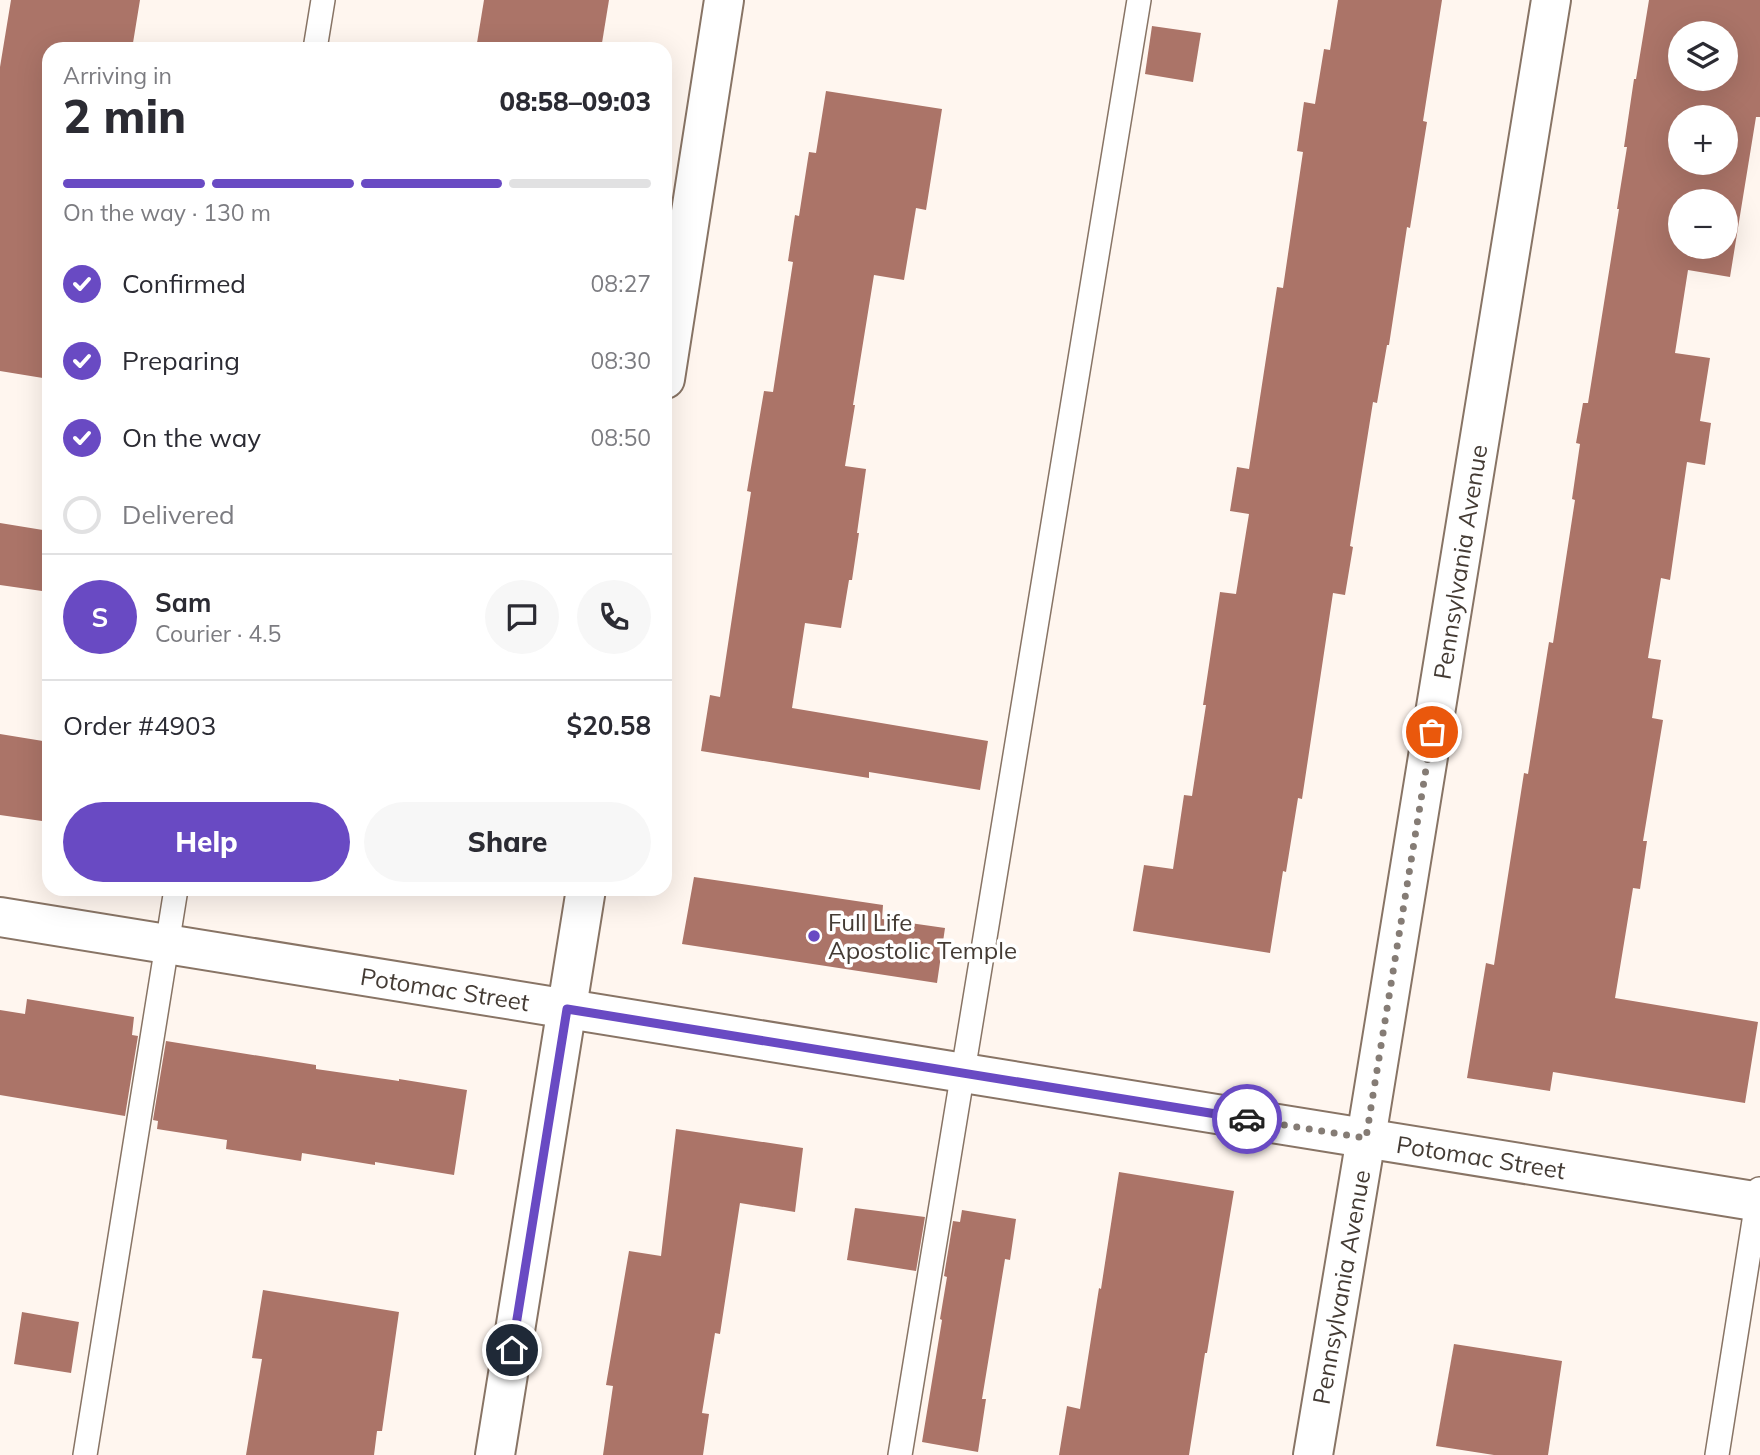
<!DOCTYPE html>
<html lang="en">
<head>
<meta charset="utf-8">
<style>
  :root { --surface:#fff; --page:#f7f7f7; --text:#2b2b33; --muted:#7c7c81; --line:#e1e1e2; --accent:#694ac3 }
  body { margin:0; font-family:Mulish,sans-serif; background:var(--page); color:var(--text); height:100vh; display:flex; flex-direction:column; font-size:26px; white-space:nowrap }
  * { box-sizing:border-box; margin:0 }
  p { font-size:23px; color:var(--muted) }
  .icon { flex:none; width:38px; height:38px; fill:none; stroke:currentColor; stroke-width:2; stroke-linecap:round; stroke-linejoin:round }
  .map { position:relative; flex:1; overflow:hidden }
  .side { position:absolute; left:42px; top:42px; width:630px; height:854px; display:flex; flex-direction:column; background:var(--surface); border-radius:21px; box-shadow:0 7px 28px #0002 }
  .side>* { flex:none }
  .controls { position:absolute; left:1668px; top:21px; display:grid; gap:14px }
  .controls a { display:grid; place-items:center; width:70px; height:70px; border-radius:50%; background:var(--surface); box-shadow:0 7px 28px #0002; font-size:35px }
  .pin { position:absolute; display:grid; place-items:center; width:60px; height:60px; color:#fff; margin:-30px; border:4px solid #fff; border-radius:50%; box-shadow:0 2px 7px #0007 }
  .courier { position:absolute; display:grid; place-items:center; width:70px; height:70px; margin:-35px; border:5px solid #694ac3; border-radius:50%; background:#fff; color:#222; box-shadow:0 2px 9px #0007 }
  .head em { font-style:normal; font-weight:800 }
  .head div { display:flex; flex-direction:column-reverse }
  .head { display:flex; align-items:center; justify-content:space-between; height:119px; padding:0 21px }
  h1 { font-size:46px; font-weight:800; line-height:52px }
  .bar { display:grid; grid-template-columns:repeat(4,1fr); gap:10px 7px; align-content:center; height:84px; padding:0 21px }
  .bar i { height:9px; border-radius:5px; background:var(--line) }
  .bar .selected { background:var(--accent) }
  .bar p { grid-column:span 4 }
  .line { display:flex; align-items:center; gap:18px; padding:0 21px; border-top:2px solid var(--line) }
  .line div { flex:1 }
  .round { display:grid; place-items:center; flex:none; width:74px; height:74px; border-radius:37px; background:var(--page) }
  ol { padding:0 21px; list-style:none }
  li { display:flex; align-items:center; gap:21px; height:77px }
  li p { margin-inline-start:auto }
  li .icon { padding:7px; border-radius:50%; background:var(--accent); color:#fff; stroke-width:4 }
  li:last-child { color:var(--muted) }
  li i { width:38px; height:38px; border:4px solid var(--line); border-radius:50% }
  .action { display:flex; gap:14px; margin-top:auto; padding:14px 21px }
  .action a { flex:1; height:80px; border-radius:42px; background:var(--accent); color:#fff; font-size:28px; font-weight:800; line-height:80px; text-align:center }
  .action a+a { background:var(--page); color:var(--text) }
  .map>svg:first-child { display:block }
</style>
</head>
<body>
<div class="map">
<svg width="1760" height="1455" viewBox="0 0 1760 1455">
  <rect width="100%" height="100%" fill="#fff6ef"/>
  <g fill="#ab7468" fill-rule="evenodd">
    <path d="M11 0H140L132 49H49V379L0 371V67Z"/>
    <path d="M484 0H609L601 49H476Z"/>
    <path d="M1338 0H1442L1423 121 1427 122 1410 228 1407 227 1389 345H1387L1377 403 1373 402 1350 546 1353 547 1345 595 1333 593 1302 799 1298 798 1286 872 1283 871 1270 953 1133 931 1144 865 1173 869 1184 795 1192 796 1206 705H1203L1220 592 1236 594 1249 514 1230 511 1237 467 1249 469 1277 287 1283 288 1303 152 1297 151 1304 102 1315 104 1324 49 1330 50Z"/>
    <path d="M1649 0H1760V117H1756L1730 277 1688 270 1675 353 1710 358 1700 421 1711 423 1705 465 1687 462 1670 580 1661 578 1648 658 1661 660 1652 718 1663 720 1643 841H1647L1640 889 1633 888 1615 998 1758 1022 1745 1103 1553 1072 1550 1091 1467 1078 1486 963 1494 965 1524 773 1528 774 1549 642 1553 643 1575 500 1572 499 1580 444 1576 443 1583 403H1588L1619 209H1617L1627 147H1624L1634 79H1636ZM1680 33H1726V79H1680ZM1680 117H1726V163H1680ZM1680 201H1726V247H1680Z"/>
    <path d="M1152 26 1201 33 1193 82 1145 74Z"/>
    <path d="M826 91 942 109 926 210 916 208 904 280 874 275 853 405H855L845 466 866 469 857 533H859L852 580H849L841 628 805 623 792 708 988 741 980 790 869 772V778L701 751 710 695 720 697 751 492 747 491 764 391 773 392 793 262 788 261 795 215 799 216 809 152 816 153Z"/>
    <path d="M0 523 49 531V592L0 585Z"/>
    <path d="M0 734 49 742V822L0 815Z"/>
    <path d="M694 877 883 905 882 919 945 928 937 983 682 944Z"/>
    <path d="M27 999 134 1017 132 1035 138 1036 125 1116 0 1095V1010L25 1014Z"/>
    <path d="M166 1041 316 1065V1069L399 1081V1079L467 1090 454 1175 375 1162V1165L302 1153 301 1161 226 1149 227 1140 157 1129 158 1121 153 1120Z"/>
    <path d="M676 1129 803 1148 795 1212 740 1203 720 1334 715 1333 702 1413 709 1414 703 1455H603L613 1386 606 1385 629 1251 661 1256Z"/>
    <path d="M1119 1172 1234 1191 1207 1353H1205L1189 1455H1059L1067 1406 1080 1409 1099 1288 1101 1289Z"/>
    <path d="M855 1208 925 1217 916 1271 847 1260Z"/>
    <path d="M962 1210 1016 1219 1010 1260 1005 1259 982 1399H986L978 1452 922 1442 942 1320 940 1319 947 1277 944 1276 953 1221 960 1222Z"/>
    <path d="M263 1290 399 1312 382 1431H377L374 1455H246L262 1359 252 1358Z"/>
    <path d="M22 1312 79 1322 71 1373 14 1364Z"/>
    <path d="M1454 1344 1562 1361 1548 1455H1494L1436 1446Z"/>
  </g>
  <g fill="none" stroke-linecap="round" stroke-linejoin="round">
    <defs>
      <g id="service">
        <path d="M315 49 323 0"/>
        <path d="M85 1455 176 889"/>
        <path d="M900 1455 1139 0"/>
        <path d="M1717 1455 1759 1189"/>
      </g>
      <g id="minor">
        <path d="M665 379 724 0"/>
        <path d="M0 917 1760 1202"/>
        <path d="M495 1455 586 889"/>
        <path d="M1313 1455 1366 1138 1551 0"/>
      </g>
    </defs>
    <use href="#service" stroke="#887465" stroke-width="26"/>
    <use href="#minor" stroke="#887465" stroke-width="42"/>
    <use href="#service" stroke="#fff" stroke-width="23"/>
    <use href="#minor" stroke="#fff" stroke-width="38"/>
  </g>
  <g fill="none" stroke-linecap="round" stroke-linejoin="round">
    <path stroke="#857c75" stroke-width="7" stroke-dasharray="0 12.6" d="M1247 1119 1366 1138 1432 732"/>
    <path stroke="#694ac3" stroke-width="9" d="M512 1350 567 1009 1247 1119"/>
  </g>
  <circle fill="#694ac3" stroke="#fff" stroke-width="2.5" cx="814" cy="936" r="7"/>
  <g text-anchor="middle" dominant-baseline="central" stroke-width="7" stroke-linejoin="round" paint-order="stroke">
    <g font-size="24" fill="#443b34" stroke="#fff">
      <text transform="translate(1460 562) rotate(-81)">Pennsylvania Avenue</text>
      <text transform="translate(445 989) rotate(9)">Potomac Street</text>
      <text transform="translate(1481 1157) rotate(9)">Potomac Street</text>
      <text transform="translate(1341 1287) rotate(-80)">Pennsylvania Avenue</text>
    </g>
    <g font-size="24" fill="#443b34" stroke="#fff" text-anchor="start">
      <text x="828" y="922">Full Life<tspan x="828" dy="28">Apostolic Temple</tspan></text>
    </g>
  </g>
</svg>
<div class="controls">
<a><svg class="icon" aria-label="layers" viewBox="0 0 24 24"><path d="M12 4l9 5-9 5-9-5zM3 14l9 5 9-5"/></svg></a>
<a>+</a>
<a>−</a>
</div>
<div class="pin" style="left:1432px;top:732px;background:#ea580c"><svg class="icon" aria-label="bag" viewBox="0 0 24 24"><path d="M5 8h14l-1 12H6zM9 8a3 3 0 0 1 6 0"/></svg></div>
<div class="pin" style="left:512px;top:1350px;background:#1f2937"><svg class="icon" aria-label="home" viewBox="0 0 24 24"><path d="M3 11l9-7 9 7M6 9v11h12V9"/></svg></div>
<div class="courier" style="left:1247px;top:1119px"><svg class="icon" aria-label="car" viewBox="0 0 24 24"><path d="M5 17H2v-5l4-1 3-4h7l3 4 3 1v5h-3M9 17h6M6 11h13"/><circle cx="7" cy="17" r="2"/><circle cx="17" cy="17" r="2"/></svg></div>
<section class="side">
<div class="head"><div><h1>2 min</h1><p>Arriving in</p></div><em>08:58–09:03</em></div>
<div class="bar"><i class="selected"></i><i class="selected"></i><i class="selected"></i><i></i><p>On the way · 130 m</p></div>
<ol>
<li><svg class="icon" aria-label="check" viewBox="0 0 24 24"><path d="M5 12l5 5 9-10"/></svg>Confirmed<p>08:27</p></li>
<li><svg class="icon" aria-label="check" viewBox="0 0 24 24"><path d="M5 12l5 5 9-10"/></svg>Preparing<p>08:30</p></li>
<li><svg class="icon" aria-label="check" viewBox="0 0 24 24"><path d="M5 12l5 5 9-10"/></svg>On the way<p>08:50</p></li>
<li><i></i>Delivered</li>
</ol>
<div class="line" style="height:126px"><b class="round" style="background:var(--accent);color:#fff">S</b><div><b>Sam</b><p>Courier · 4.5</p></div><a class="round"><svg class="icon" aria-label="chat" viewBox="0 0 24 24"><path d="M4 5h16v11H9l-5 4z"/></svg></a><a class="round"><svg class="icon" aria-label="phone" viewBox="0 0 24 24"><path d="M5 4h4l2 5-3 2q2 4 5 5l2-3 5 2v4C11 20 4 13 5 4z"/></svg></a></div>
<div class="line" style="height:91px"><div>Order #4903</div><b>$20.58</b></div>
<div class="action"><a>Help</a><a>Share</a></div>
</section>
</div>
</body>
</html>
